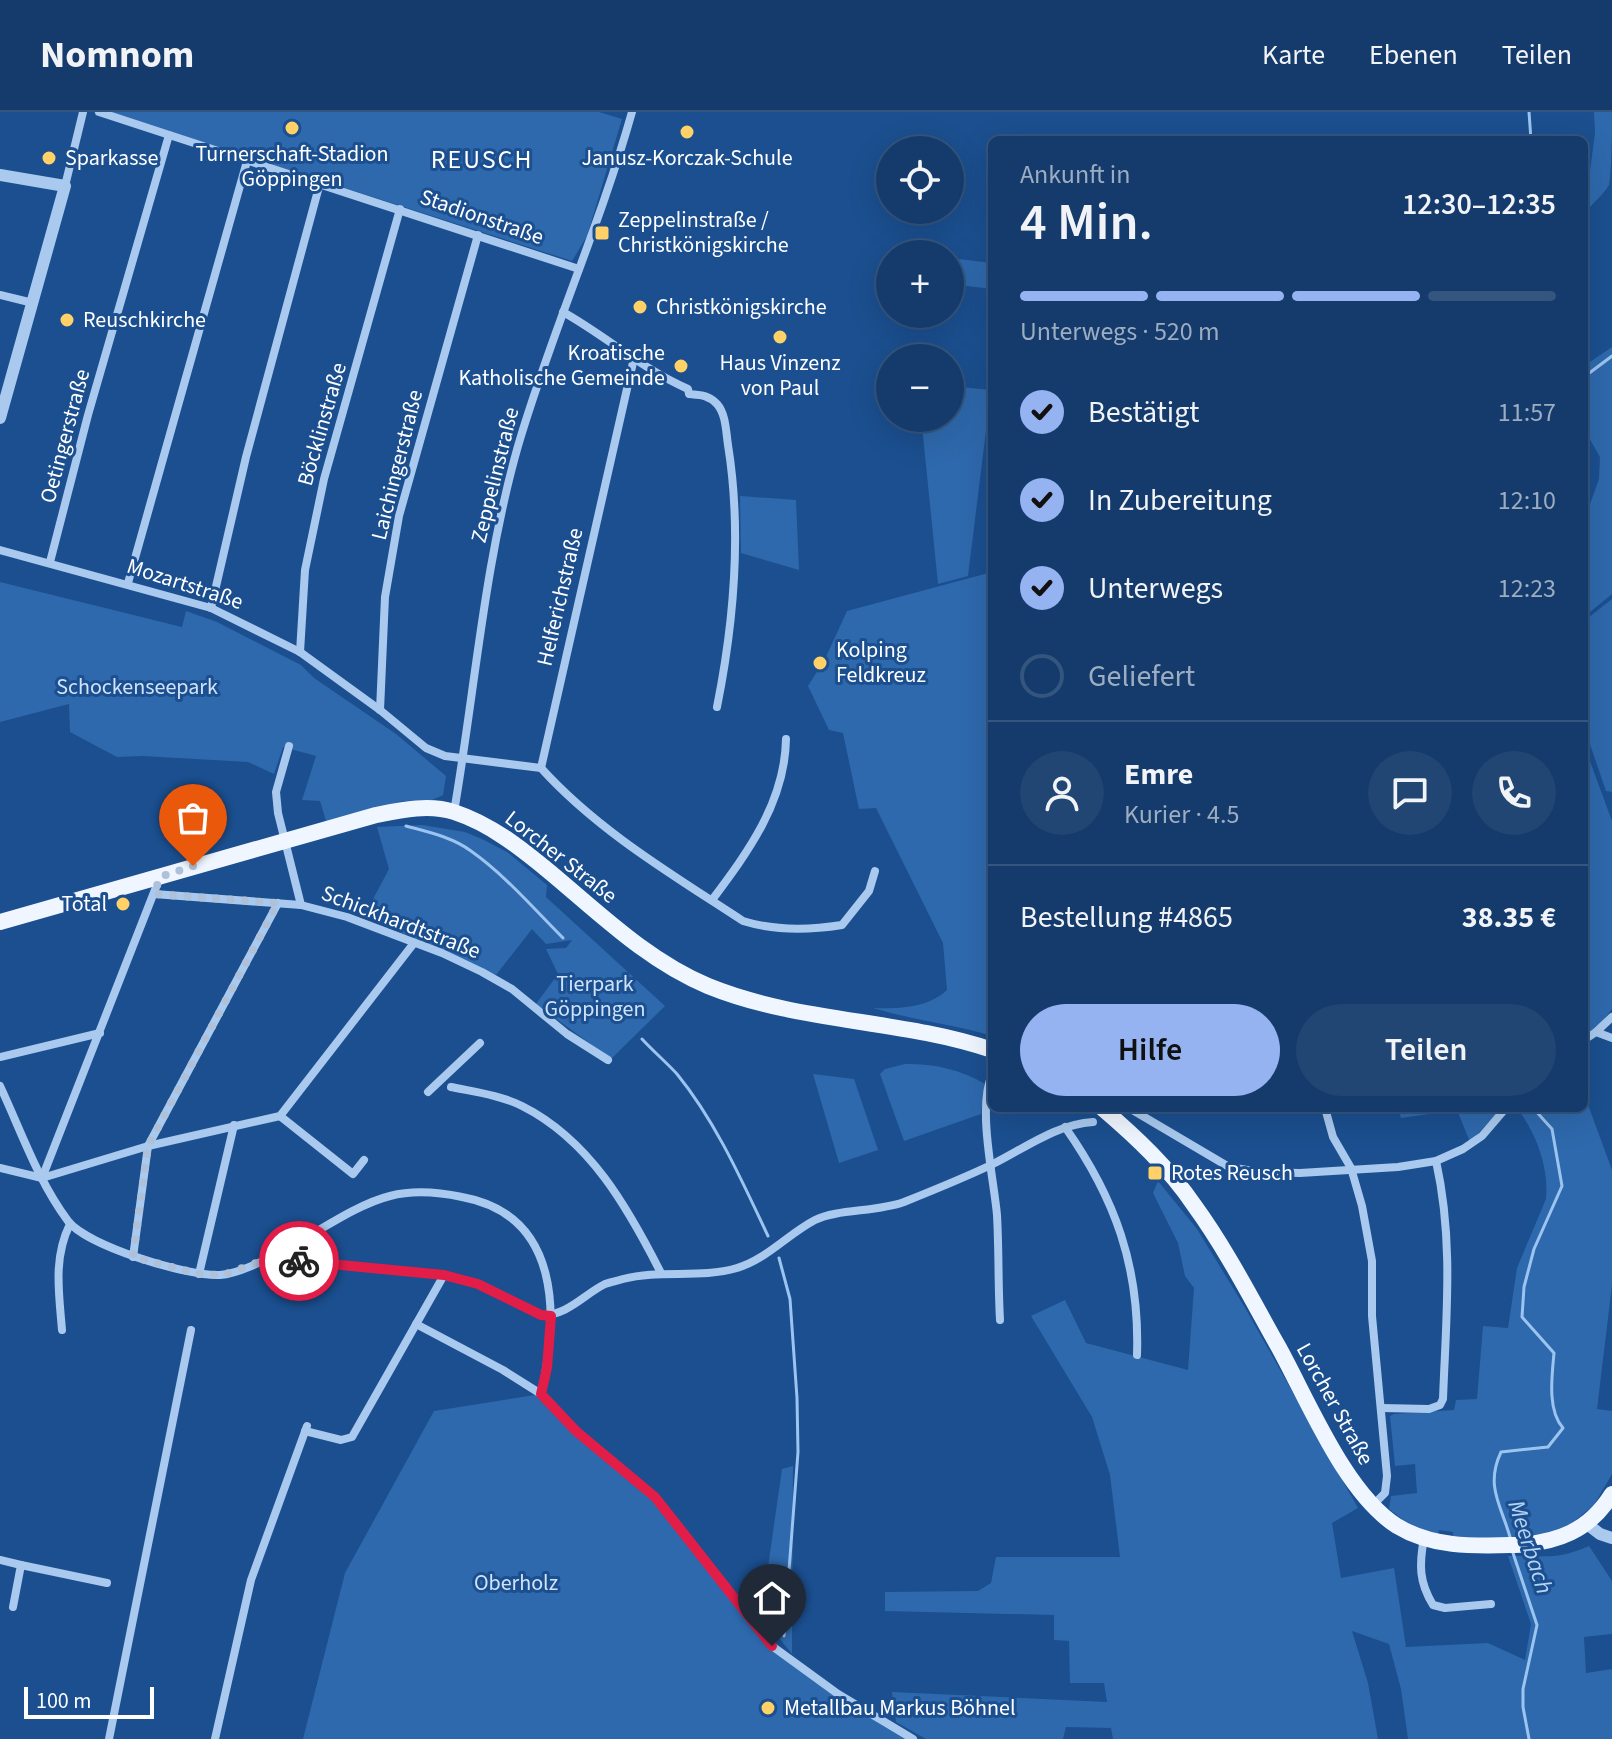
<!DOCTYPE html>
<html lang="de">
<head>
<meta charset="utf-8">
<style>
  :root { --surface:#143b6b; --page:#214673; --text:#f1f3f6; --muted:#9dadc1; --line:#33557e; --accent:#95b2f1 }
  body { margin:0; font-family:"Source Sans 3",sans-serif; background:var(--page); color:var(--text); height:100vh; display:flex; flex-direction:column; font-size:30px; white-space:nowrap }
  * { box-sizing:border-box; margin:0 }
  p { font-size:26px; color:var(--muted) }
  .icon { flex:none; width:44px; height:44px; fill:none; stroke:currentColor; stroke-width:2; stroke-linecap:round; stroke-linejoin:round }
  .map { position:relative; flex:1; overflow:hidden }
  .details { position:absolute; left:988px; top:24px; width:600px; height:976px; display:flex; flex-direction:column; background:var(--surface); border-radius:12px; box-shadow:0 8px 32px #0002,0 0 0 2px var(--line) }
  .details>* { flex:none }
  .tools { position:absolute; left:876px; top:24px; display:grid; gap:16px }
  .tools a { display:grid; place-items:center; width:88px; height:88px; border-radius:50%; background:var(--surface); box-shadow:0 8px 32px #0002,0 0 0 2px var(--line); font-size:40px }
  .scale { position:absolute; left:24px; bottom:20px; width:130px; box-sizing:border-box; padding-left:8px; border:4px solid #fff; border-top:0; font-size:22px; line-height:28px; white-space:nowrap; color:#fff; -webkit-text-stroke:6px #1b4f8f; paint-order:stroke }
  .pin { position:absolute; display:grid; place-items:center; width:68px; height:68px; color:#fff; margin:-82px -34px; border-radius:50% 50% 50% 0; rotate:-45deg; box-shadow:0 0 8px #0007 }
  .pin .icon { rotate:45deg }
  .courier { position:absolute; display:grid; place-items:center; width:80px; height:80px; margin:-40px; border:6px solid #e11d48; border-radius:50%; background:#fff; color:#222; box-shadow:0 2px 10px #0007 }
  .headline em { font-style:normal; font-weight:600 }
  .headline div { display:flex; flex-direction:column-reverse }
  .headline { display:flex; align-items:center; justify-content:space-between; height:136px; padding:0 32px }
  h1 { font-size:52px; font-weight:600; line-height:60px }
  .bar { display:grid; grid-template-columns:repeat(4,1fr); gap:12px 8px; align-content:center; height:96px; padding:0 32px }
  .bar i { height:10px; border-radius:6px; background:var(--line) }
  .bar .selected { background:var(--accent) }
  .bar p { grid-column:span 4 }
  .line { display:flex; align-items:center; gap:20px; padding:0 32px; border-top:2px solid var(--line) }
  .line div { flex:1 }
  .round { display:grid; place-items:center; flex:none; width:84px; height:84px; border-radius:42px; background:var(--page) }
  ol { padding:0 32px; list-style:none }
  li { display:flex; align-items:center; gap:24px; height:88px }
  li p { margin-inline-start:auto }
  li .icon { padding:8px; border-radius:50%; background:var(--accent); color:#111; stroke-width:4 }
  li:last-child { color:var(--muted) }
  li i { width:44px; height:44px; border:4px solid var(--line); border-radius:50% }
  .cta { display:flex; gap:16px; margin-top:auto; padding:16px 32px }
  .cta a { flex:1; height:92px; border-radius:48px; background:var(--accent); color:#111; font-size:32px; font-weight:600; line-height:92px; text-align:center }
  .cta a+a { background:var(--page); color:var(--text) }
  header { display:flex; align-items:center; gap:48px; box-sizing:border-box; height:112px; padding:0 40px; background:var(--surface); border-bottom:2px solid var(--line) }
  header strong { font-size:38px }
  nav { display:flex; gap:44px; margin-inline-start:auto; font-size:28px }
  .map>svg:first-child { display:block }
</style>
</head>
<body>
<header>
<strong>Nomnom</strong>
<nav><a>Karte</a><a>Ebenen</a><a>Teilen</a></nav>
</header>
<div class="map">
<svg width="1612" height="1627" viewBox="0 0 1612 1627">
  <rect width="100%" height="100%" fill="#1b4f8f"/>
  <g fill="#2e69ad">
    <path d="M109 0H599L622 7 587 124 572 149Z"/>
    <path d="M1594 0H1612C1612 19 1612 56 1609 73 1603 84 1590 92 1584 104L1595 21Z"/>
    <path d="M950 146 992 151V177L950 172Z"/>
    <path d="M1612 235V482L1584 505V409L1599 367 1600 345 1584 317V254Z"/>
    <path d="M950 274 991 278 968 464 938 472 922 314 951 308Z"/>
    <path d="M740 384 796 388 799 458 741 441Z"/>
    <path d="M992 460V924C953 912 912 908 873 896 898 897 928 896 947 878L943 831 876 696 859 697 843 621 829 618 808 574 825 547 847 499Z"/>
    <path d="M0 470 182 515 186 499 217 510 301 553 314 566 396 622 446 664 443 683 432 688 403 689 326 709 320 689 302 688 316 644 283 635 274 662 248 650 143 644 117 645 70 620 69 592 0 610Z"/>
    <path d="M1612 487V680L1606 679 1584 615V509Z"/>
    <path d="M1584 633 1612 709V897L1602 910 1584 924Z"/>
    <path d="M422 713 465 720 482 727 507 740 547 773 546 785 665 894 611 947 536 892 558 862 546 837 566 836 572 828 546 832 532 817 496 863 364 804 389 757 377 715Z"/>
    <path d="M905 952C935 952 959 957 985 972L981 1002 904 1029 880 962 885 957Z"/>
    <path d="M813 962 854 967 878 1038 839 1051Z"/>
    <path d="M1584 982 1612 1058V1173L1597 1297 1612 1299V1362L1594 1393 1567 1415 1546 1422 1526 1424 1525 1427 1509 1425 1494 1428 1453 1424V1420L1439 1418 1438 1422 1420 1419 1401 1409 1402 1407 1389 1397 1391 1384 1417 1381 1415 1352 1395 1354 1390 1304 1394 1302 1454 1298 1456 1288 1477 1287 1483 1214 1508 1216 1517 1156 1546 1087C1549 1055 1536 1021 1517 996H1584Z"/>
    <path d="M1398 996H1502L1470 1030 1457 998 1401 1006Z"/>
    <path d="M1158 1069 1197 1117 1244 1194 1358 1396 1332 1411 1341 1466 1394 1456 1406 1535 1488 1531 1525 1548 1531 1512 1508 1444C1543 1443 1555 1449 1589 1434L1612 1469V1522L1584 1525 1586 1561 1612 1557V1627H1408L1401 1577 1389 1532 1352 1519 1368 1571 1378 1627H1113L1111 1616 1066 1615 1063 1627H926L896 1610 892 1580 1107 1590 1104 1571H1070L1069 1529 1054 1528V1503L885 1499V1480L978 1479 991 1471 996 1445H1120L1110 1363 1092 1305 1031 1204 1065 1188 1086 1231 1188 1258 1194 1176 1185 1164 1178 1131 1153 1081Z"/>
    <path d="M541 1282 546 1290 655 1385 776 1541 913 1627H303L345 1461 434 1299Z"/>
    <path d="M793 1354 792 1542 761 1504 782 1357Z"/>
  </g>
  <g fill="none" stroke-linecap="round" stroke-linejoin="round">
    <g stroke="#9cc4f0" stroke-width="3">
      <path d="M1529 0 1531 28"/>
      <path d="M1584 265 1612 244"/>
      <path d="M406 714C428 720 452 725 471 739 505 763 534 797 563 826"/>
      <path d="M642 927C653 939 666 950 677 962 716 1010 742 1069 768 1124"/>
      <path d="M779 1146 790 1187 797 1286 798 1340 784 1524"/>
      <path d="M1510 1425C1501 1393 1485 1374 1501 1340L1548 1335 1563 1316C1547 1298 1552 1264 1554 1241L1522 1205 1524 1175 1534 1137 1562 1074 1552 1017 1533 996"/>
      <path d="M1513 1441 1537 1513 1523 1577V1595L1529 1627"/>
    </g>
    <g stroke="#a9c9ee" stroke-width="8">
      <path d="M99 0 579 157"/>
      <path d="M65 74 83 0"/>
      <path d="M0 183 33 191"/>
      <path d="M563 200C606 224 642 257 688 277L689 282C700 283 709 283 717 292 726 302 726 320 728 333 742 420 734 510 717 595"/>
      <path d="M0 438 211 496 300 540 380 598 426 636 445 644 541 656 634 246"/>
      <path d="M50 450 88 303 169 23"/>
      <path d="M128 471 247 49"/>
      <path d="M211 496 246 345 320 71"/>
      <path d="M300 540 305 458 324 367 400 97"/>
      <path d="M380 598 385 485 399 404 478 123"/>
      <path d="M289 634 276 680 278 701 301 793"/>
      <path d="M541 656C598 719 673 763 743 809 775 819 810 818 842 813L869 779 875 759"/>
      <path d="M454 700C475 578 484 453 518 334 551 221 600 114 632 0"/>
      <path d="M154 782 301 793 347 805 442 841 482 860 512 877 567 922 608 948"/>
      <path d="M712 788C748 740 785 690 786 627"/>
      <path d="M1596 920 1612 905"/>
      <path d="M1584 928 1596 920 1612 926"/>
      <path d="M0 945 100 921"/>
      <path d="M992 963C977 995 994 1068 997 1103 999 1138 998 1173 1000 1208"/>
      <path d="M0 974C21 1019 38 1069 68 1109 87 1134 189 1165 220 1163 236 1162 257 1152 271 1145 307 1128 353 1093 390 1084 413 1078 438 1080 462 1085 561 1103 559 1204 541 1282L576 1319 655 1385 772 1534 838 1582 913 1627"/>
      <path d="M451 975C475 980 500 983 522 994 590 1028 628 1096 661 1161"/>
      <path d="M428 980 480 931"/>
      <path d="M1129 996 1229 1055 1259 1060 1300 1061 1398 1055 1436 1049 1463 1037 1482 1024 1506 996"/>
      <path d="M1325 996 1333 1025 1351 1056 1362 1094 1372 1149V1204L1387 1364 1385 1381 1373 1393"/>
      <path d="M280 1004 353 1062 364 1048"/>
      <path d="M1065 1015C1115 1086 1140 1155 1137 1243"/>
      <path d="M0 1056 42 1066 148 1034 280 1004 414 831"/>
      <path d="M42 1066 160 765"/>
      <path d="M133 1145 148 1034 278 791"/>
      <path d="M271 1146 444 1163 478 1172 541 1203C567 1204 583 1183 605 1172 610 1170 617 1169 623 1167 660 1157 700 1167 737 1156 767 1147 788 1122 815 1108 837 1097 877 1100 904 1090 934 1078 964 1066 993 1052 1025 1036 1057 1012 1093 1010"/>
      <path d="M199 1162 234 1013"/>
      <path d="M416 1212 503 1258 541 1282"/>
      <path d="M62 1218C59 1181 53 1146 70 1112"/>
      <path d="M1382 1296 1429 1297 1440 1293 1443 1287C1446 1206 1454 1129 1436 1049"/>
      <path d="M305 1319 341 1328 352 1325 444 1163"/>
      <path d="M1424 1426C1419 1453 1419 1470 1433 1493L1445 1496 1491 1492"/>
      <path d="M0 1448 21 1453 13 1495"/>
      <path d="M21 1453 107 1471"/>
      <path d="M109 1627 191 1218"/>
      <path d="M215 1627 251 1468 307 1314"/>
    </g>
    <g stroke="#a9c9ee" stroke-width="12">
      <path d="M0 63 65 74 0 306"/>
      <path d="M1587 1412 1600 1422 1612 1426"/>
    </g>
    <g stroke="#f0f6ff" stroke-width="16">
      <path d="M0 810 376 703C401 698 429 692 454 700 491 712 522 737 551 761 600 802 648 849 708 874 799 911 900 907 992 938"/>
      <path d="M1102 996C1136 1025 1169 1056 1194 1093 1226 1137 1251 1186 1278 1234 1308 1288 1345 1381 1397 1414 1433 1436 1475 1434 1515 1433 1557 1431 1589 1419 1612 1382"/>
    </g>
  </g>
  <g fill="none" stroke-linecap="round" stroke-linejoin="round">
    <path stroke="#afc1d8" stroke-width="8" stroke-dasharray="0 14.4" d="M193 754 160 765 154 782 278 791 148 1034 133 1145 199 1162 223 1163 270 1146 299 1149"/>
    <path stroke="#e11d48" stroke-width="10" d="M299 1149 444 1163 478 1172 541 1203 551 1204 547 1256 541 1282 576 1319 655 1385 772 1534"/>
  </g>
  <g fill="#ffd166" stroke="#1b4f8f" stroke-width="3">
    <circle cx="292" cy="16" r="8"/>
    <circle cx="687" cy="20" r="8"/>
    <circle cx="49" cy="46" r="8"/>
    <rect x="594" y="113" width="16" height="16" rx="4"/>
    <circle cx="640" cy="195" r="8"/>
    <circle cx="67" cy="208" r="8"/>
    <circle cx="780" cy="225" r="8"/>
    <circle cx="681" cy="254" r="8"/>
    <circle cx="820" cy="551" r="8"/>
    <circle cx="123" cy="792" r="8"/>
    <rect x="1147" y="1053" width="16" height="16" rx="4"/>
    <circle cx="768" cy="1596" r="8"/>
  </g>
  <g text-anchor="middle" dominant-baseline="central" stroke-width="6" stroke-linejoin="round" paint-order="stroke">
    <g font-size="22" fill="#fff" stroke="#1b4f8f" text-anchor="start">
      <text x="292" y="42" text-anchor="middle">Turnerschaft-Stadion<tspan x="292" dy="25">Göppingen</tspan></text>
      <text x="65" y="46">Sparkasse</text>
      <text x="687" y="46" text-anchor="middle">Janusz-Korczak-Schule</text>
      <text x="618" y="108">Zeppelinstraße /<tspan x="618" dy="25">Christkönigskirche</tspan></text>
      <text x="656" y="195">Christkönigskirche</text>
      <text x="83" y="208">Reuschkirche</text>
      <text x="665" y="241" text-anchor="end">Kroatische<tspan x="665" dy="25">Katholische Gemeinde</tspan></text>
      <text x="780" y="251" text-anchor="middle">Haus Vinzenz<tspan x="780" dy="25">von Paul</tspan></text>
      <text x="836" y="538">Kolping<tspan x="836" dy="25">Feldkreuz</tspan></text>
      <text x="107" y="792" text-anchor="end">Total</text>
      <text x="1171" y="1061">Rotes Reusch</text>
      <text x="784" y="1596">Metallbau Markus Böhnel</text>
    </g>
    <g font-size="22" fill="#fff" stroke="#1b4f8f">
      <text transform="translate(482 105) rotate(19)">Stadionstraße</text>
      <text transform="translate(322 312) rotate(-74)">Böcklinstraße</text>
      <text transform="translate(65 324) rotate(-75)">Oetingerstraße</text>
      <text transform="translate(397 353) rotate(-76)">Laichingerstraße</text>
      <text transform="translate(495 363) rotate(-76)">Zeppelinstraße</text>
      <text transform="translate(185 472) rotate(18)">Mozartstraße</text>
      <text transform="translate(560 485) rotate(-77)">Helferichstraße</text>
      <text transform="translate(561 745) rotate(38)">Lorcher Straße</text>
      <text transform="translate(401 810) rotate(21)">Schickhardtstraße</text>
      <text transform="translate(1335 1292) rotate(61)">Lorcher Straße</text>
    </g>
    <g font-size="22" fill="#cfe3fa" stroke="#1b4f8f">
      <text x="137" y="575">Schockenseepark</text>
      <text x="595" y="872">Tierpark<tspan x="595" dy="25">Göppingen</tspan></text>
      <text x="516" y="1471">Oberholz</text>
    </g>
    <g font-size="24" font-style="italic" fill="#b5d3f5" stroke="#1b4f8f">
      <text transform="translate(1530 1435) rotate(72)">Meerbach</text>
    </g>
    <g font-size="26" letter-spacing="2" fill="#fff" stroke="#1b4f8f">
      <text x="482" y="47">REUSCH</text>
    </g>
  </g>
</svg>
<div class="tools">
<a><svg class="icon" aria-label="locate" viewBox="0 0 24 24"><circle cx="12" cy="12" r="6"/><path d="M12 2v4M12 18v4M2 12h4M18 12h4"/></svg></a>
<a>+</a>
<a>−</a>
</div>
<div class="scale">100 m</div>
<div class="pin" style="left:193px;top:754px;background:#ea580c"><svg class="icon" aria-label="bag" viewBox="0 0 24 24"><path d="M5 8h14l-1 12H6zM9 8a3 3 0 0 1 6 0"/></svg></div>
<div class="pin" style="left:772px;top:1534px;background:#1f2937"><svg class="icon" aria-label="home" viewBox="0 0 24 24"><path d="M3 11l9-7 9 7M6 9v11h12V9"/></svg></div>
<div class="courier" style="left:299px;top:1149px"><svg class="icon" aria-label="bike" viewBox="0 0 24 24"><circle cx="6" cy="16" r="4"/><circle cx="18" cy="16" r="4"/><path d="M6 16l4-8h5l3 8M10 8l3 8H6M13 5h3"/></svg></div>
<section class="details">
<div class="headline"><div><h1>4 Min.</h1><p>Ankunft in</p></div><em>12:30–12:35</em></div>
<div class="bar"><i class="selected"></i><i class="selected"></i><i class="selected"></i><i></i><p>Unterwegs · 520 m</p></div>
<ol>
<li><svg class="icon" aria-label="check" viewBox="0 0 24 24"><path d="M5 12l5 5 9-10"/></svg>Bestätigt<p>11:57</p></li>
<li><svg class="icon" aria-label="check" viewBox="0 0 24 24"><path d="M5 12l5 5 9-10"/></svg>In Zubereitung<p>12:10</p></li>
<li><svg class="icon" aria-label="check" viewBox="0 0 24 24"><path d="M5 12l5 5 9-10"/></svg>Unterwegs<p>12:23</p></li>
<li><i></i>Geliefert</li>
</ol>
<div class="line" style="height:144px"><a class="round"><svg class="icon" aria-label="person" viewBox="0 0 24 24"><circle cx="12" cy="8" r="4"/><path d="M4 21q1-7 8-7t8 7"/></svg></a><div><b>Emre</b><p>Kurier · 4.5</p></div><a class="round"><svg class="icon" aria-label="chat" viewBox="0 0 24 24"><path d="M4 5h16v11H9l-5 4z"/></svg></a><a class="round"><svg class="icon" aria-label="phone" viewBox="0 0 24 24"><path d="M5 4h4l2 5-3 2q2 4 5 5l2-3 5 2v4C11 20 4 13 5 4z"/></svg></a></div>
<div class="line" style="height:104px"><div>Bestellung #4865</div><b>38.35 €</b></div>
<div class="cta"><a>Hilfe</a><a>Teilen</a></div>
</section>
</div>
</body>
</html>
